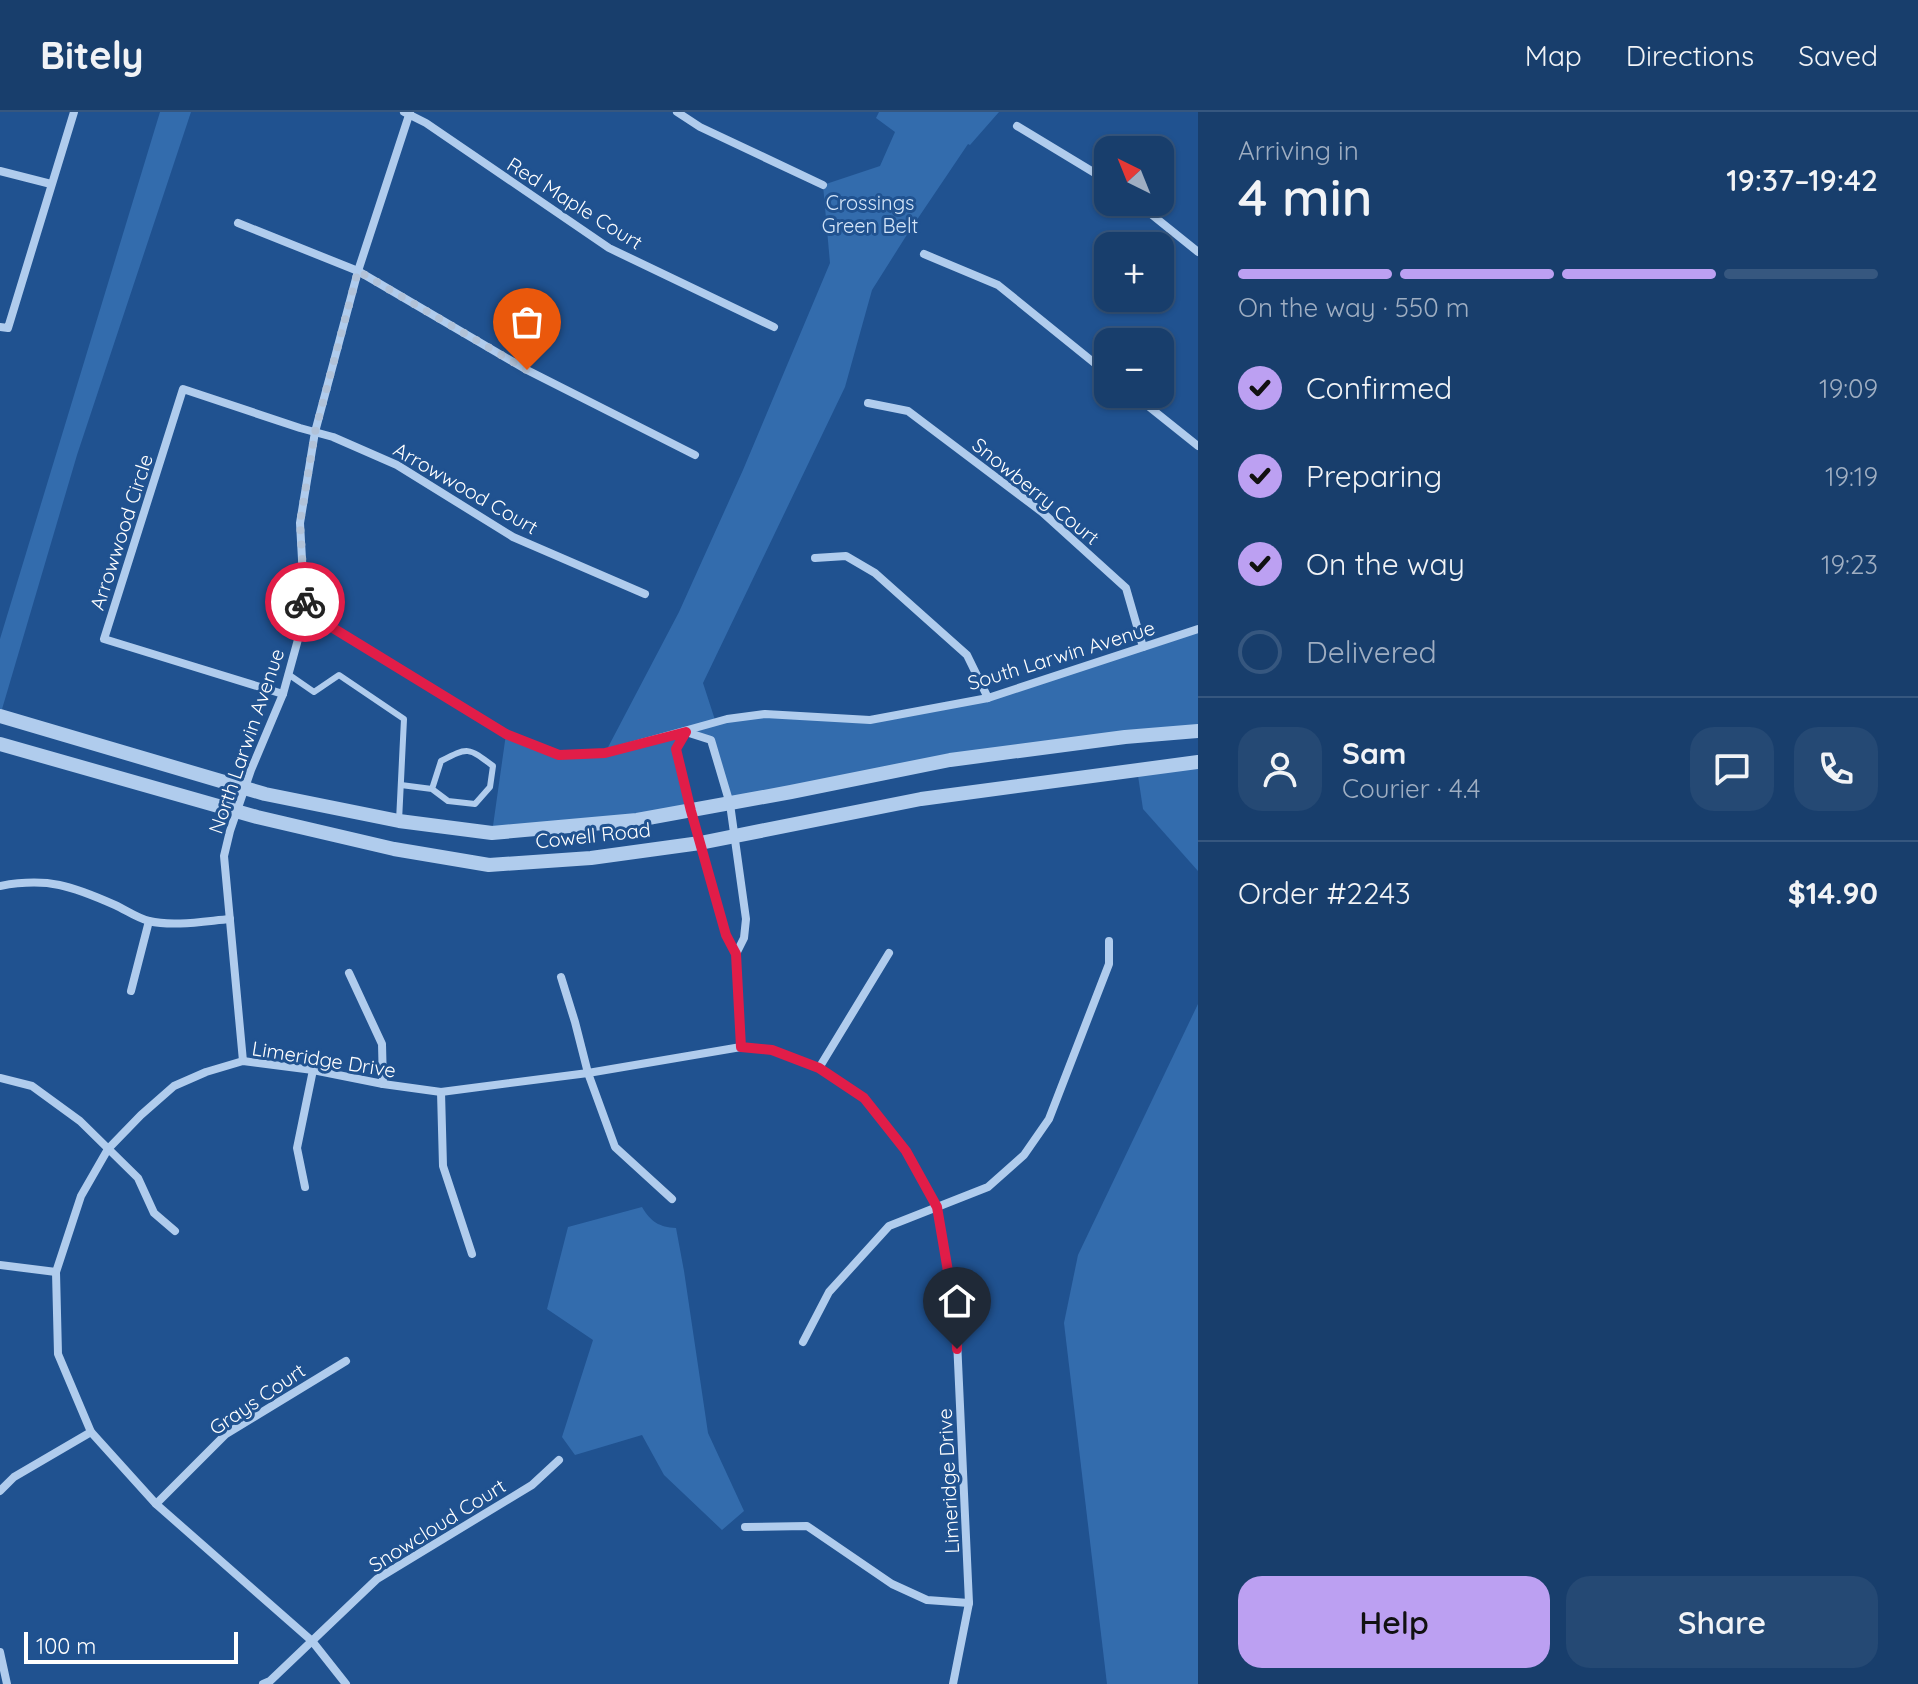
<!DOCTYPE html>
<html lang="en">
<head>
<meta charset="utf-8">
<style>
  :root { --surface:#183e6c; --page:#254974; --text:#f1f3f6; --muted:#9faec2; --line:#36577f; --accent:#bca0f2 }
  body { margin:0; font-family:Quicksand,sans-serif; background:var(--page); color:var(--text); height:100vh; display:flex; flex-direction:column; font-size:30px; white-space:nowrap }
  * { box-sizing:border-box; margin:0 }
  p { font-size:26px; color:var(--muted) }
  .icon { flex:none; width:44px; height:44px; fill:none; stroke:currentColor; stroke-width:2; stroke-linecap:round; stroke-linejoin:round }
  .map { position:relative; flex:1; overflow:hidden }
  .panel { display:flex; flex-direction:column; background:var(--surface); width:720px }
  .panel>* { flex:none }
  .needle { width:52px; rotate:317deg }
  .fabs { position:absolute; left:1094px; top:24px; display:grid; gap:16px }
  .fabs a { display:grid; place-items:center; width:80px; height:80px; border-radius:16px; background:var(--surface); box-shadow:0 2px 6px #0004,0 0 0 2px var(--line); font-size:40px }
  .scale { position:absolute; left:24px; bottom:20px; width:214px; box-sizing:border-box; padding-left:8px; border:4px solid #fff; border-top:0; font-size:22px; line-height:28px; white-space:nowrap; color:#fff; -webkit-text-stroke:6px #205290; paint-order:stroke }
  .pin { position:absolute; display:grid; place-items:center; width:68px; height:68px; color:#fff; margin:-82px -34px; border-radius:50% 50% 50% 0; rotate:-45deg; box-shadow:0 0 8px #0007 }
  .pin .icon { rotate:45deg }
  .courier { position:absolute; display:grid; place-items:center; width:80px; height:80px; margin:-40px; border:6px solid #e11d48; border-radius:50%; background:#fff; color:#222; box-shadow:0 2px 10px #0007 }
  .summary em { font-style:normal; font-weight:600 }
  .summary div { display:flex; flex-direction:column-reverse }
  .summary { display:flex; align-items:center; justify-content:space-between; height:136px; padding:0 40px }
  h1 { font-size:52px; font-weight:600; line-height:60px }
  .bar { display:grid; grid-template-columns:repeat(4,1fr); gap:12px 8px; align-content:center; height:96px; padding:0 40px }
  .bar i { height:10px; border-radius:6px; background:var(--line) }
  .bar .active { background:var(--accent) }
  .bar p { grid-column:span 4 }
  .line { display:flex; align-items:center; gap:20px; padding:0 40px; border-top:2px solid var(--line) }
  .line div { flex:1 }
  .round { display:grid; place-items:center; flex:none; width:84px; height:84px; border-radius:24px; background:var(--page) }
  ol { padding:0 40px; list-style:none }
  li { display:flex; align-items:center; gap:24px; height:88px }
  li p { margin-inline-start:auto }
  li .icon { padding:8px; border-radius:50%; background:var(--accent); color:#111; stroke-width:4 }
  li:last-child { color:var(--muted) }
  li i { width:44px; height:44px; border:4px solid var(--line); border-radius:50% }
  .primary-button { display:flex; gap:16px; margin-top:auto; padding:16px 40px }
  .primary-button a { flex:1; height:92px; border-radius:24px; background:var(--accent); color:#111; font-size:32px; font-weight:600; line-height:92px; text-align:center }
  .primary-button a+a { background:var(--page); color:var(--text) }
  header { display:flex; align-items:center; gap:48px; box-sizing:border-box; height:112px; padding:0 40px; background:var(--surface); border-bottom:2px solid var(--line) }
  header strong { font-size:38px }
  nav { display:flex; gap:44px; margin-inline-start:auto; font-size:28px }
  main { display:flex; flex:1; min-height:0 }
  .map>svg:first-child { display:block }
</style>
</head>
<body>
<header>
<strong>Bitely</strong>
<nav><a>Map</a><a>Directions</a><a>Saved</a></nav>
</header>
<main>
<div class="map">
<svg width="1198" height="1572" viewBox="0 0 1198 1572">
  <rect width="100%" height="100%" fill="#205290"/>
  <g fill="#336cad">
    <path d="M160 0H191L77 343 0 604V527Z"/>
    <path d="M879 0H999L970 33 968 32 908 121 872 178 845 275 703 571 716 611 765 602 870 608 988 585 1198 517V619L1125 625 730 692 711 628 686 620 676 637 691 699 492 721 506 622 559 643 605 641 679 500 743 358 830 151 823 73 880 54 895 20 876 6Z"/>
    <path d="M1198 650V759L1143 697 1137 657Z"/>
    <path d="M1198 892V1572H1107L1064 1211 1078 1143Z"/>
    <path d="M642 1095C651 1110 659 1115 676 1116L684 1159 708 1321 744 1399 722 1418 664 1363 642 1323 575 1343 562 1325 593 1228 547 1197 568 1115Z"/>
  </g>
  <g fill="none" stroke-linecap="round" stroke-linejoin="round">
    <g stroke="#b0cced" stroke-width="6">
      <path d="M288 562 314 580 339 563 404 607 399 709"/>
      <path d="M401 673 432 677 448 689 475 692 490 675 493 654C468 635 468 635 441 649L432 677"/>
    </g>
    <g stroke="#b0cced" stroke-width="8">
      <path d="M404 0 426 11 609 136 774 215"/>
      <path d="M677 0 700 15 823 73"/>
      <path d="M1017 14 1108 69"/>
      <path d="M0 59 51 72"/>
      <path d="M1136 90 1198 140"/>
      <path d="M238 111 358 159 527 258 695 343"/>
      <path d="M924 142 998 173 1108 262"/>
      <path d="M0 215 8 216 74 0"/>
      <path d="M1133 282 1198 334"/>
      <path d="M868 291 908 299 1042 400 1126 476 1143 535"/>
      <path d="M815 446 846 444 875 461 967 543 988 586"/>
      <path d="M305 502 315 505 506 622 559 643 605 641 727 607 765 602 870 608 988 586 1198 517"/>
      <path d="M283 582 104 527 183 277 300 316 333 325 397 353 513 425 645 482"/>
      <path d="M686 620 711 628 730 692 746 807 744 826 736 842 726 823 691 699 676 637Z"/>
      <path d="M0 774C48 765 72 774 115 793 126 798 137 806 149 809 173 815 206 809 230 807"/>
      <path d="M736 842 741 935"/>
      <path d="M349 861 382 932 383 972"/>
      <path d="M561 865 575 910 588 961 615 1035 672 1087"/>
      <path d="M131 879 149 809"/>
      <path d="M243 949 224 744 230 719 251 658 283 582 305 502 300 411 315 320 358 159 410 0"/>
      <path d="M819 956 889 841"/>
      <path d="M0 966 32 974 80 1009 138 1066 154 1101 175 1119"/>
      <path d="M441 980 443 1054 472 1142"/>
      <path d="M305 1075 297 1036 313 958"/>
      <path d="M0 1153 56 1160"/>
      <path d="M803 1230 829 1180 889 1114 988 1075 1024 1043 1049 1007 1109 852V829"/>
      <path d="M0 1379 14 1365 91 1320"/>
      <path d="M156 1392 226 1322 346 1249"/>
      <path d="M745 1415 807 1414 892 1472 927 1488 969 1491"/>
      <path d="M0 1540 7 1572"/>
      <path d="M263 1572 270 1569 377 1467 532 1373 559 1348"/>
      <path d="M346 1572 312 1529 156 1392 91 1320 58 1242 56 1160 81 1084 108 1037 141 1003 174 974 206 960 243 949 313 958 383 972 441 980 588 961 741 935 772 938 819 956 864 986 906 1039 937 1095 956 1206 969 1491 953 1572"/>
    </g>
    <g stroke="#b0cced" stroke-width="14">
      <path d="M0 604 265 682 399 709 492 721 637 708 791 680 950 648 1125 625 1198 619"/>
      <path d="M0 632 257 705 394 737 489 753 591 746 700 731 921 687 1198 650"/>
    </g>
  </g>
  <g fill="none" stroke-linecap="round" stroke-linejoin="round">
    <path stroke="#b1c2d8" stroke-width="8" stroke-dasharray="0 14.4" d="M305 490 300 411 315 320 358 159 527 258"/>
    <path stroke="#e11d48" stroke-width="10" d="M305 490V502L315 505 506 622 559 643 605 641 686 620 676 637 691 699 726 823 736 842 741 935 772 938 819 956 864 986 906 1039 937 1095 956 1206 957 1237"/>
  </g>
  <g text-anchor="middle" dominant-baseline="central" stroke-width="6" stroke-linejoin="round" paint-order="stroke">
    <g font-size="20" fill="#d5e6f9" stroke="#205290">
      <text x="870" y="90">Crossings<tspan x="870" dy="23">Green Belt</tspan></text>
    </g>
    <g font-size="20" fill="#fff" stroke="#205290">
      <text transform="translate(575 91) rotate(32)">Red Maple Court</text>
      <text transform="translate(466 376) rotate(30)">Arrowwood Court</text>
      <text transform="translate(1036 379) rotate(39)">Snowberry Court</text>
      <text transform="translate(121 420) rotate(-72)">Arrowwood Circle</text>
      <text transform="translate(1061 543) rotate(-17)">South Larwin Avenue</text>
      <text transform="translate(246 629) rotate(-71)">North Larwin Avenue</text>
      <text transform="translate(593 723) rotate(-6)">Cowell Road</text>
      <text transform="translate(324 947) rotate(9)">Limeridge Drive</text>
      <text transform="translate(257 1287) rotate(-34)">Grays Court</text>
      <text transform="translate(948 1369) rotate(-93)">Limeridge Drive</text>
      <text transform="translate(437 1413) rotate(-32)">Snowcloud Court</text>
    </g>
  </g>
</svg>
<div class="fabs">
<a><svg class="needle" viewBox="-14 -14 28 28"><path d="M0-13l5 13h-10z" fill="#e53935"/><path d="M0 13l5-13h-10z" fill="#9faec2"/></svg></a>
<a>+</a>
<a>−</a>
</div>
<div class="scale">100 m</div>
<div class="pin" style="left:527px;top:258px;background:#ea580c"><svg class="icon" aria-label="bag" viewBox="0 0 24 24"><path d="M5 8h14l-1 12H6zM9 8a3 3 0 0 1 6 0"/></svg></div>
<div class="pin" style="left:957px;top:1237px;background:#1f2937"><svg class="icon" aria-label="home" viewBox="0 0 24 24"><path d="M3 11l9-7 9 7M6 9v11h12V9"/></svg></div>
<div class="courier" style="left:305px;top:490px"><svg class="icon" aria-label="bike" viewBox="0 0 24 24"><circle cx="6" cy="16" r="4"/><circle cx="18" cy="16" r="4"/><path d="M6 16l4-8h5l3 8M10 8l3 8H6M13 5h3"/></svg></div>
</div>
<section class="panel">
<div class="summary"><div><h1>4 min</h1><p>Arriving in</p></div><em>19:37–19:42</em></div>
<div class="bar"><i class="active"></i><i class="active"></i><i class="active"></i><i></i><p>On the way · 550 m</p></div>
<ol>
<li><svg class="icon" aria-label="check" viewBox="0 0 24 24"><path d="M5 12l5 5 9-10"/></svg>Confirmed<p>19:09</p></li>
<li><svg class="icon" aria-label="check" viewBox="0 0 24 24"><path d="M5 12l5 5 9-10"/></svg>Preparing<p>19:19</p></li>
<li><svg class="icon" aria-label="check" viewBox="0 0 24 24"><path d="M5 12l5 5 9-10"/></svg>On the way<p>19:23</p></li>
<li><i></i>Delivered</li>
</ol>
<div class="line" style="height:144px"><a class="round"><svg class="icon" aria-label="person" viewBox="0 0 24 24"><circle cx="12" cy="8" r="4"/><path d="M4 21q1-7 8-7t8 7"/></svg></a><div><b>Sam</b><p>Courier · 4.4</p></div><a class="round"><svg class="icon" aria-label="chat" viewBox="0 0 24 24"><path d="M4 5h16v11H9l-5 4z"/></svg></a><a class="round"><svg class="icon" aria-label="phone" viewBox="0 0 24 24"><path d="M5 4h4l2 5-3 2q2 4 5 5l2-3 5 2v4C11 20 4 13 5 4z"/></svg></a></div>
<div class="line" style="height:104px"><div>Order #2243</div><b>$14.90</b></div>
<div class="primary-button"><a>Help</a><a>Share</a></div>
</section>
</main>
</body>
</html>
